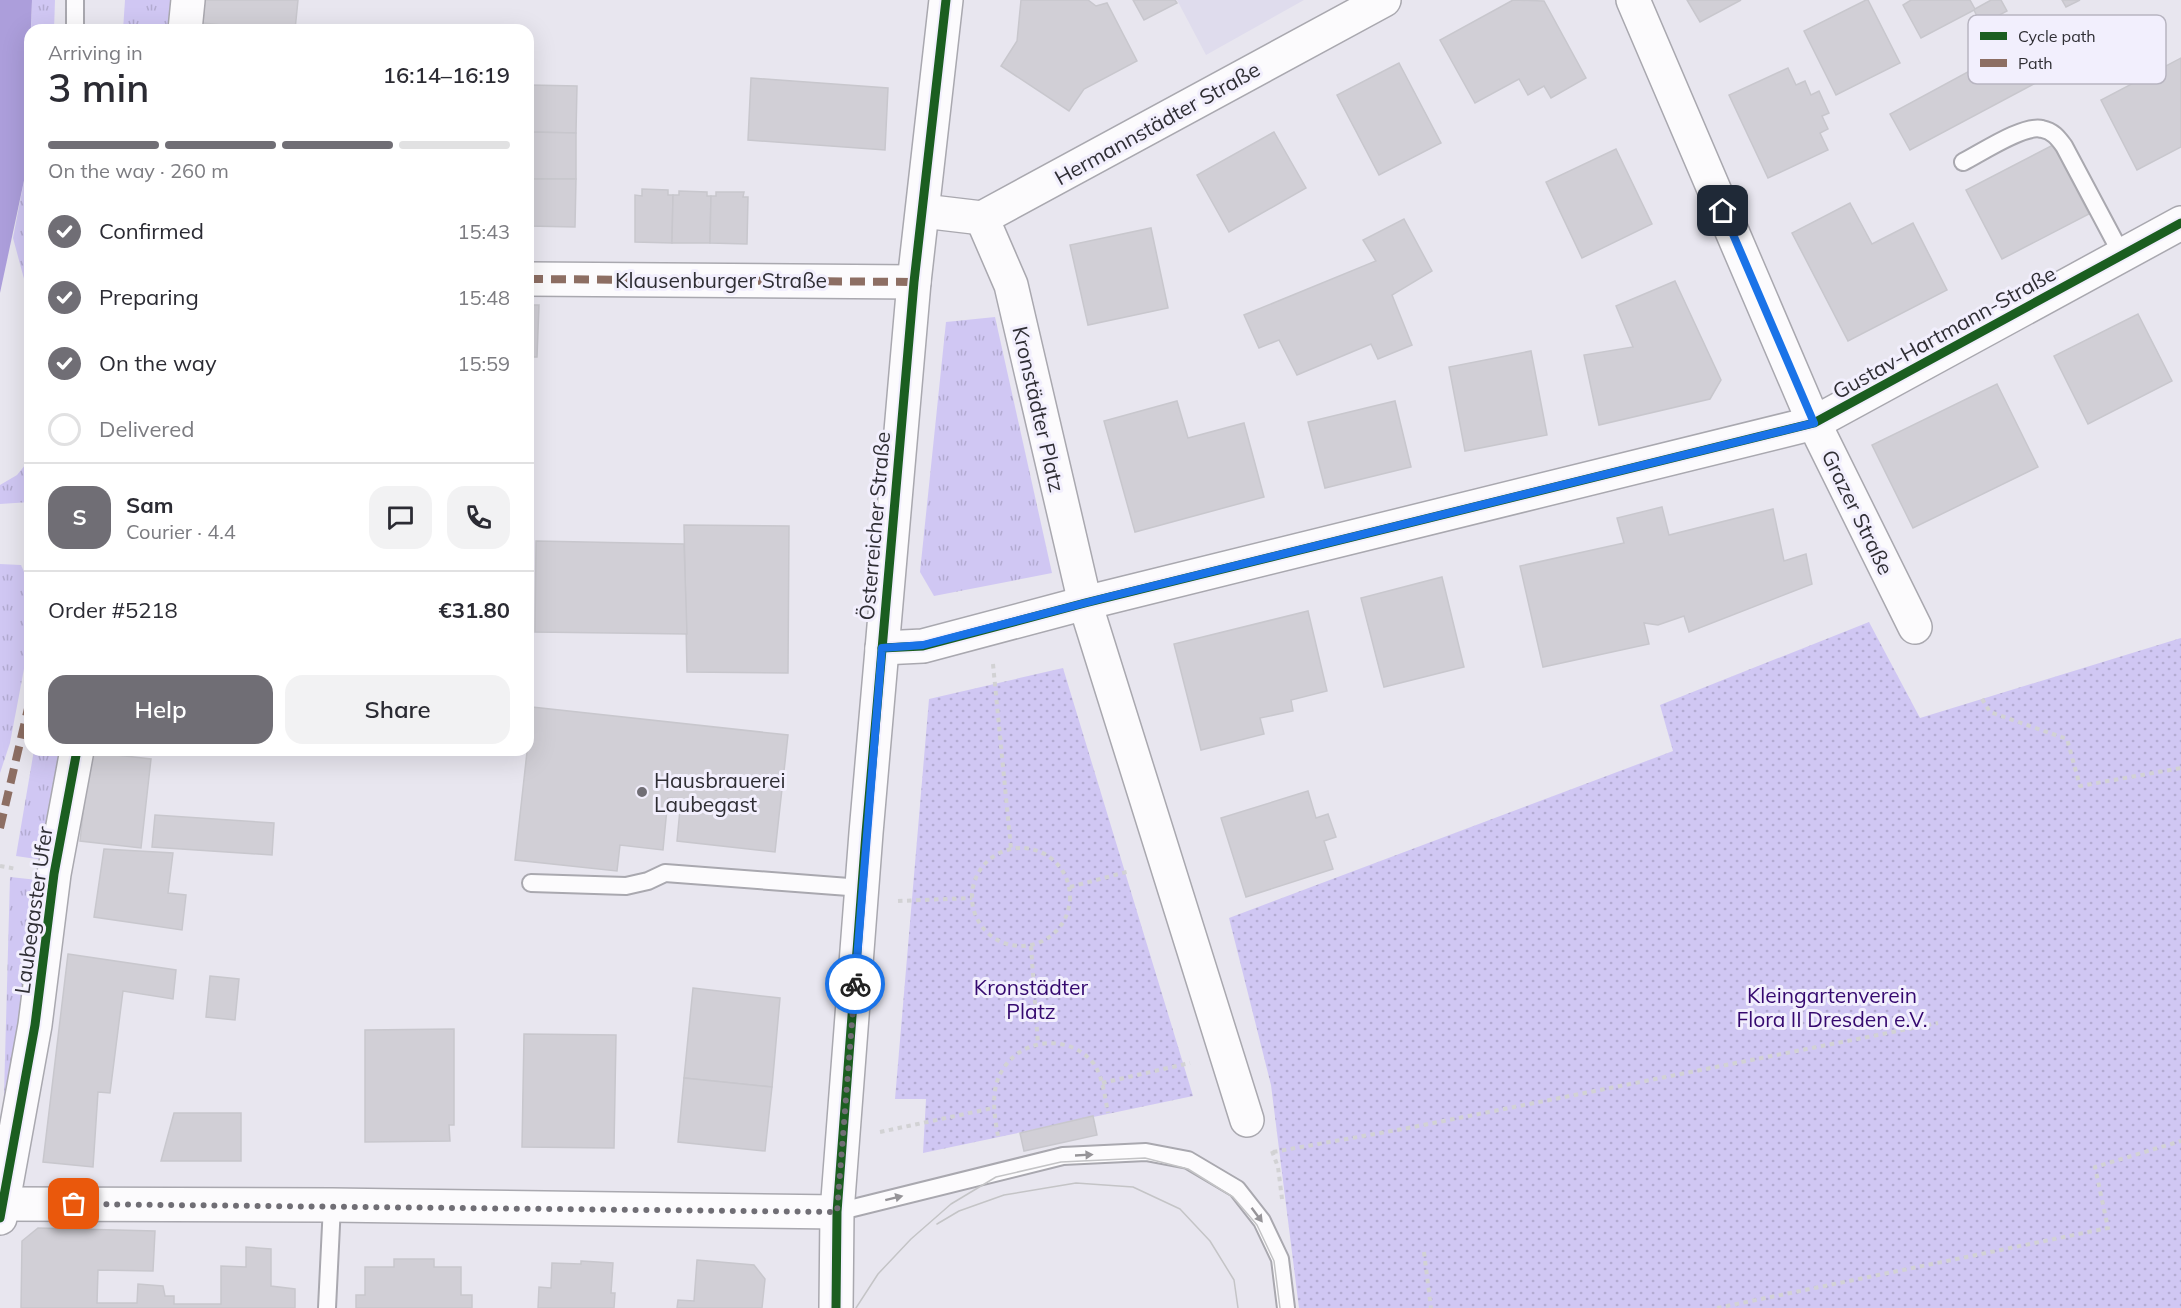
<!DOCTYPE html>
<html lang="en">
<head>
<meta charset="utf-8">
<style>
  :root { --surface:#fff; --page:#f2f2f3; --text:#2b2b33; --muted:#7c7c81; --line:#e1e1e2; --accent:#706e75 }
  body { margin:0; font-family:Mulish,sans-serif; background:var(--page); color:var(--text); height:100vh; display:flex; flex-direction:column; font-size:22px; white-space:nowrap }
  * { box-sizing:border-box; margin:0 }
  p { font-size:20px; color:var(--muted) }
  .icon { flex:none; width:33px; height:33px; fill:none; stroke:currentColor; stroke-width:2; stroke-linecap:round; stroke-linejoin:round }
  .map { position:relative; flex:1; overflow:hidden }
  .drawer { position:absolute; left:24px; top:24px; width:510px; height:732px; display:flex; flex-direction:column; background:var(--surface); border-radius:18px; box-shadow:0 6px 24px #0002 }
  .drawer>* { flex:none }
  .pin { position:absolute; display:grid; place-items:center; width:51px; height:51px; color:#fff; margin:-26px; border-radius:12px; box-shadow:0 3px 9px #0006 }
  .courier { position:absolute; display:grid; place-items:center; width:60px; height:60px; margin:-30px; border:4px solid #1a73e8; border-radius:50%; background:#fff; color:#222; box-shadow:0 2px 8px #0007 }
  .head em { font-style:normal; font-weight:600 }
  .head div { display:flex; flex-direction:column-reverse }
  .head { display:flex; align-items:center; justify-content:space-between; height:102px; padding:0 24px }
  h1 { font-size:39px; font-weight:600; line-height:45px }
  .bar { display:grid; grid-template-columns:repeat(4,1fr); gap:9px 6px; align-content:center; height:72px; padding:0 24px }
  .bar i { height:8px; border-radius:4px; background:var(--line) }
  .bar .current { background:var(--accent) }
  .bar p { grid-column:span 4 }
  .line { display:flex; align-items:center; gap:15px; padding:0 24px; border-top:2px solid var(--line) }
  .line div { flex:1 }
  .round { display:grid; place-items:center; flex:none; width:63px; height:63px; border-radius:18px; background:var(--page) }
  ol { padding:0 24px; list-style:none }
  li { display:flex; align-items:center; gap:18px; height:66px }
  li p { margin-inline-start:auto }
  li .icon { padding:6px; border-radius:50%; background:var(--accent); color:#fff; stroke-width:4 }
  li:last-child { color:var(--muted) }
  li i { width:33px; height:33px; border:3px solid var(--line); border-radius:50% }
  .action { display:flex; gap:12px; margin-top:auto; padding:12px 24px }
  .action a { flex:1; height:69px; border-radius:18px; background:var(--accent); color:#fff; font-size:24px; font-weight:600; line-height:69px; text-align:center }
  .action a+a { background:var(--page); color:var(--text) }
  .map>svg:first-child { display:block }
</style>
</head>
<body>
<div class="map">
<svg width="2181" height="1308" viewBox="0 0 2181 1308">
  <defs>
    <pattern id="grass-tufts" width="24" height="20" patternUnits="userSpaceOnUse" patternTransform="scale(1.5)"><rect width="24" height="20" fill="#d0c7f3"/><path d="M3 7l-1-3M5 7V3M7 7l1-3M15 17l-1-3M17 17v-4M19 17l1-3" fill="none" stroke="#b3abd1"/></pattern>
    <pattern id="park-dots" width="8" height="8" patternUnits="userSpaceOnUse" patternTransform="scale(1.5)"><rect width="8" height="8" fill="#d0c7f3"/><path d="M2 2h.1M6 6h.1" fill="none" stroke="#b3abd1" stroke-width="1.8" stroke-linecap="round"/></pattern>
  </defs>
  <rect width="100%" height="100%" fill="#e8e6ef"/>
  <path fill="#dfdced" d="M1177 0H1304L1206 55Z"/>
  <g fill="url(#grass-tufts)">
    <path d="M32 0H55L54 30H31Z"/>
    <path d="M125 0H173L170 30H123Z"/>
    <path d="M30 44V301L13 238 25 176Z"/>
    <path d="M995 317 1052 573 934 596 920 572 946 322Z"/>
    <path d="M30 459V502L0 504V485L17 475Z"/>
    <path d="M0 564 21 565 30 585V637L10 743 0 773Z"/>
    <path d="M34 750H68L50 861 16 856Z"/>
    <path d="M10 877 47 881 2 1167Z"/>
  </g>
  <g fill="url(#park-dots)">
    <path d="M1869 622 1920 718 2181 638V1308H1299L1271 1085 1229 918 1673 751 1660 705Z"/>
    <path d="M1063 668 1193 1096 923 1153 926 1099H895L929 699Z"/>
  </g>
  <path fill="#ac9edb" d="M0 0H32L25 176 0 293Z"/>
  <g fill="#d1cfd6" stroke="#c8c7cd" stroke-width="1.5">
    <path d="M205 0H298L295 30H270L203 23Z"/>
    <path d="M1021 0H1088L1096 6 1107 3 1137 61 1084 89 1069 111 1001 66 1017 41Z"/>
    <path d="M1133 0H1175L1177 3 1144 20Z"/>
    <path d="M1513 0 1544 1 1586 78 1551 98 1544 86 1528 95 1519 79 1475 103 1440 40Z"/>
    <path d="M1687 0H1741L1700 22Z"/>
    <path d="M1866 0H1868L1900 63 1836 95 1804 31Z"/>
    <path d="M1911 0H1970L1975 9 1991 0H2001L2007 11 1981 25 1974 10 1921 38 1903 5Z"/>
    <path d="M2062 0H2080L2066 7Z"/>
    <path d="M2025 41 2045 78 1910 150 1890 114Z"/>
    <path d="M2181 58V147L2137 170 2101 100Z"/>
    <path d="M1399 63 1441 143 1379 175 1337 95Z"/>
    <path d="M1788 68 1796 85 1805 81 1811 95 1819 91 1829 113 1822 116 1828 129 1820 133 1828 150 1768 178 1729 95Z"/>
    <path d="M751 78 888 88 885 150 748 140Z"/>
    <path d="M530 85 577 86 576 133 530 132 531 116H528Z"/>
    <path d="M530 132 576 133V179H529L528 145H530Z"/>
    <path d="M1274 132 1306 188 1229 232 1197 175Z"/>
    <path d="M2053 145 2089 214 2002 259 1966 190Z"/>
    <path d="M1616 149 1652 224 1582 258 1546 182Z"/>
    <path d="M529 179H576L575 227 528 226Z"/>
    <path d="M642 189 668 190V195H673L672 243 635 242V195L642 196Z"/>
    <path d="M679 191 707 192V196H711L710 243H672L673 195H679Z"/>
    <path d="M716 192H744L743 197H748L747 244 710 243 711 196H716Z"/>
    <path d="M1850 203 1872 244 1913 223 1947 290 1848 341 1792 233Z"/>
    <path d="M1404 219 1432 271 1392 295 1412 345 1378 359 1371 344 1297 375 1279 340 1259 348 1244 315 1376 261 1363 240Z"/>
    <path d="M1151 228 1168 308 1088 325 1070 245Z"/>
    <path d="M1675 281 1721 380 1710 399 1599 425 1584 355 1633 347 1616 306Z"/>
    <path d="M528 305H539L537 357H528Z"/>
    <path d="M2138 314 2172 381 2088 424 2054 356Z"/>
    <path d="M1531 351 1547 435 1465 451 1449 367Z"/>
    <path d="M1997 384 2038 467 1913 528 1872 445Z"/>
    <path d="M1177 401 1188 438 1244 423 1264 497 1135 532 1104 421Z"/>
    <path d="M1395 401 1411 467 1325 488 1308 422Z"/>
    <path d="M1662 507 1669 535 1773 509 1784 561 1806 554 1812 584 1689 632 1684 616 1658 625 1644 623 1649 644 1543 667 1520 566 1624 543 1617 518Z"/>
    <path d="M684 525 789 526 788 673 687 672Z"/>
    <path d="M536 541 684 544 687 634 535 632Z"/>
    <path d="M1442 577 1464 667 1384 687 1361 598Z"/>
    <path d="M1308 611 1327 691 1291 700 1293 711 1260 718 1264 734 1201 750 1174 644Z"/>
    <path d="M532 707 788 735 775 852 677 841 681 799 668 798 663 850 620 845 617 871 515 860Z"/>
    <path d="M90 752 151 759 141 848 80 841Z"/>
    <path d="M1308 791 1316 818 1328 814 1336 837 1324 841 1333 869 1246 897 1221 818Z"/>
    <path d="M155 815 274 823 272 855 152 847Z"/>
    <path d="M104 849 173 853 168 893 186 895 182 930 94 917Z"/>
    <path d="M68 954 176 970 173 999 123 991 110 1093 98 1092 93 1167 43 1162Z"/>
    <path d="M210 976 239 979 235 1020 206 1017Z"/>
    <path d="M693 988 780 998 772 1087 684 1078Z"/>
    <path d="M454 1029V1125H449L450 1141 365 1142V1030Z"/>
    <path d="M524 1034 616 1035 614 1148 522 1147Z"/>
    <path d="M684 1078 772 1087 765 1151 678 1142Z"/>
    <path d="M174 1113H241V1161H161Z"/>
    <path d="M1093 1116 1097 1135 1024 1151 1020 1133Z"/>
    <path d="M38 1228 155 1231 153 1271 98 1270 97 1303H137L138 1284 163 1286 165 1296H174V1304H221V1266L246 1267V1247L271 1249V1286L295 1289V1308H21L22 1241Z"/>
    <path d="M394 1259H434V1267H461V1295H472V1308H356V1295H365V1267H394Z"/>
    <path d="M697 1260 754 1265 765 1279 762 1308H677L678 1300 694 1301Z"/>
    <path d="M581 1261 613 1263 611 1293H615L614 1308H538L539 1287 551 1288 552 1263 581 1264Z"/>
  </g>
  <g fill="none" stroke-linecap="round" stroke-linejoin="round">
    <defs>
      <g id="lane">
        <path d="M75 30V0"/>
        <path d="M1963 162C1981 153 2024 124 2042 129 2053 131 2058 138 2064 146L2122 255"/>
        <path d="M531 883 626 886 648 881 665 873 862 888"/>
        <path d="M837 1212 1063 1156 1146 1152 1188 1160 1237 1189 1262 1221 1280 1259 1286 1308"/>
        <path d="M327 1308 332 1205"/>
      </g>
      <g id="street">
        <path d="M1633 0 1814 423 1915 627"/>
        <path d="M185 30 188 0"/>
        <path d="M923 211 982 218 1384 0"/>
        <path d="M982 218 1011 285 1085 603 1247 1120"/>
        <path d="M528 279 914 282"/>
        <path d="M882 648 923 646 1085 603 1814 423 2181 223"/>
        <path d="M4 1204 332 1205 837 1212"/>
        <path d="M0 1218 35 1025 54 874 77 750"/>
      </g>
      <path id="secondary" d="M836 1308 837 1212 866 833 914 282 946 0"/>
    </defs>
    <use href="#lane" stroke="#a9a8af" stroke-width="20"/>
    <use href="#street" stroke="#a9a8af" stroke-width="36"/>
    <use href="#secondary" stroke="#a9a8af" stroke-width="36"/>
    <g stroke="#d2d2d4" stroke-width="4" stroke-dasharray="4.5 4.5" stroke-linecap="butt">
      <path d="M27 291H30"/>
      <path d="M993 664 1011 849"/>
      <path d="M1982 699 1990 712 2067 739 2080 786 2181 768"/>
      <circle cx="1021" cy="897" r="49"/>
      <path d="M0 866 17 869"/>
      <path d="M1070 887 1130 871"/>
      <path d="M898 901 972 898"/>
      <path d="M1031 946 1038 1044"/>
      <path d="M1102 1083 1190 1063"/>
      <path d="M880 1132 993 1108"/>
      <path d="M998 1136C994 1114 990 1089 1003 1069 1023 1037 1071 1034 1094 1064 1103 1077 1105 1098 1108 1113"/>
      <path d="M1272 1151 1278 1167 1282 1199"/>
      <path d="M1273 1152 1403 1129 1938 1023"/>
      <path d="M1424 1252 1431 1308"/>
      <path d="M1717 1308 2108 1228 2095 1167 2181 1141"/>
    </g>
    <use href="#lane" stroke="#fcfbfd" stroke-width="16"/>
    <use href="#street" stroke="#fcfbfd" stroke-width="33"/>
    <use href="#secondary" stroke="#fcfbfd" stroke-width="33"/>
    <g stroke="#c4c4c6" stroke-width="1.5">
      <path d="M937 1224 959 1211 1004 1195 1076 1183 1133 1187 1180 1209 1210 1241 1234 1280 1238 1308"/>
      <path d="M856 1308 878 1274 911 1239 951 1204 996 1177 1061 1162 1145 1158 1188 1169 1233 1197 1257 1225 1274 1261 1280 1308"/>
    </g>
    <g stroke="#8d6e63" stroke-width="8" stroke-dasharray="15 8" stroke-linecap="butt">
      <path d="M528 279 914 282"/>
      <path d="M0 828 30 700"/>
    </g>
    <defs>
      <g id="cycleway">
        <path d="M882 648 923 646 1085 603 1814 423 2181 223"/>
        <path d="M0 1218 35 1025 54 874 77 750"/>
        <path d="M836 1308 837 1212 866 833 914 282 946 0"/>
      </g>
    </defs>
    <use href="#cycleway" stroke="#f2effd" stroke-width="13"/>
    <use href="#cycleway" stroke="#1b5e20" stroke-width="9"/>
  </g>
  <defs><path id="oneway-solid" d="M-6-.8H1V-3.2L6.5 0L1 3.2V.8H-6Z" transform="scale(1.5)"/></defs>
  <g fill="#969498">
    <use href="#oneway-solid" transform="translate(1084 1155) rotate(-3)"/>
    <use href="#oneway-solid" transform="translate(894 1198) rotate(-14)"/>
    <use href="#oneway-solid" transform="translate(1257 1215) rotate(53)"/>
  </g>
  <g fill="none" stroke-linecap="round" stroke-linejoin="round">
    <path stroke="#706e75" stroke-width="6" stroke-dasharray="0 10.8" d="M74 1204 837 1212 855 984"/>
    <path stroke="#1a73e8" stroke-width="8" d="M855 984 882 648 923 645 1108 597 1814 423 1723 211"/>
  </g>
  <circle fill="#706e75" stroke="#f2effd" stroke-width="2" cx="642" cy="792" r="6"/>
  <g text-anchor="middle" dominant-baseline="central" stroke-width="6" stroke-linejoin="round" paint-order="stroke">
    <g font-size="21" fill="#2f2e34" stroke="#f2effd">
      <text transform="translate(1157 123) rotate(-29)">Hermannstädter Straße</text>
      <text x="721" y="280">Klausenburger Straße</text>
      <text transform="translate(1944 332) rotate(-29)">Gustav-Hartmann-Straße</text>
      <text transform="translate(1039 409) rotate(77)">Kronstädter Platz</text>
      <text transform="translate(1858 512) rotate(64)">Grazer Straße</text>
      <text transform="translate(874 526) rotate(-85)">Österreicher Straße</text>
      <text transform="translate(33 910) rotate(-82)">Laubegaster Ufer</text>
    </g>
    <g font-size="21" fill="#2f2e34" stroke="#f2effd" text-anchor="start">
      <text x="654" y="780">Hausbrauerei<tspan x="654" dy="24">Laubegast</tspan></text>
    </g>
    <g font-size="21" fill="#35096f" stroke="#f2effd">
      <text x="1031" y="987">Kronstädter<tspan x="1031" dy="24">Platz</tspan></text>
      <text x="1832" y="995">Kleingartenverein<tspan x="1832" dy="24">Flora II Dresden e.V.</tspan></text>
    </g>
  </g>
  <rect x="1968" y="15" width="198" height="69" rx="9" fill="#f2effd" stroke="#b8b5c1" stroke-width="1.5"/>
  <rect x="1980" y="32" width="27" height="8" fill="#1b5e20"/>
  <rect x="1980" y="59" width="27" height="8" fill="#8d6e63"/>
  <g font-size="16" fill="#2f2e34">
    <text x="2018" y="42">Cycle path</text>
    <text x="2018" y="69">Path</text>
  </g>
</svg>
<div class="pin" style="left:74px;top:1204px;background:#ea580c"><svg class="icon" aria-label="bag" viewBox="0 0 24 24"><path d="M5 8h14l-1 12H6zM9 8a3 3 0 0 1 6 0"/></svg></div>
<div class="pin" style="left:1723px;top:211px;background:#1f2937"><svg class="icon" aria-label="home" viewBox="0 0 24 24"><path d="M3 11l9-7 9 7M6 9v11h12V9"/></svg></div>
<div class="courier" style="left:855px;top:984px"><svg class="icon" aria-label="bike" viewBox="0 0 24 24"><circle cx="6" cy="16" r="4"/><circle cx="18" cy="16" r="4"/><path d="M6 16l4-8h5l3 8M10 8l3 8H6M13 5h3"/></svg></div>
<section class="drawer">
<div class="head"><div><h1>3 min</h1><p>Arriving in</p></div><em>16:14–16:19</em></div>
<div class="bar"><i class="current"></i><i class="current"></i><i class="current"></i><i></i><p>On the way · 260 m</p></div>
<ol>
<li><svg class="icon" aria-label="check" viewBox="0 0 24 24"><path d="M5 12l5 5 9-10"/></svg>Confirmed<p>15:43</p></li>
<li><svg class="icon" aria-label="check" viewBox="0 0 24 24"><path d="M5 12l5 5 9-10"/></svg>Preparing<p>15:48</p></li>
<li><svg class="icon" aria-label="check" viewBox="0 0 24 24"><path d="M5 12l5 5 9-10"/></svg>On the way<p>15:59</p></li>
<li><i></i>Delivered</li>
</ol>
<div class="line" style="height:108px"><b class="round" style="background:var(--accent);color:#fff">S</b><div><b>Sam</b><p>Courier · 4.4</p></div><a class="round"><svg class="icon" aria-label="chat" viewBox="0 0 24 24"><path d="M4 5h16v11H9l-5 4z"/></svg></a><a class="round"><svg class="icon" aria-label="phone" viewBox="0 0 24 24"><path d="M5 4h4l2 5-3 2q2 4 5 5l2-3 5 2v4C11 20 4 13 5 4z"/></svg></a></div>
<div class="line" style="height:78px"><div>Order #5218</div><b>€31.80</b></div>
<div class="action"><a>Help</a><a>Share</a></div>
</section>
</div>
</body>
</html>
